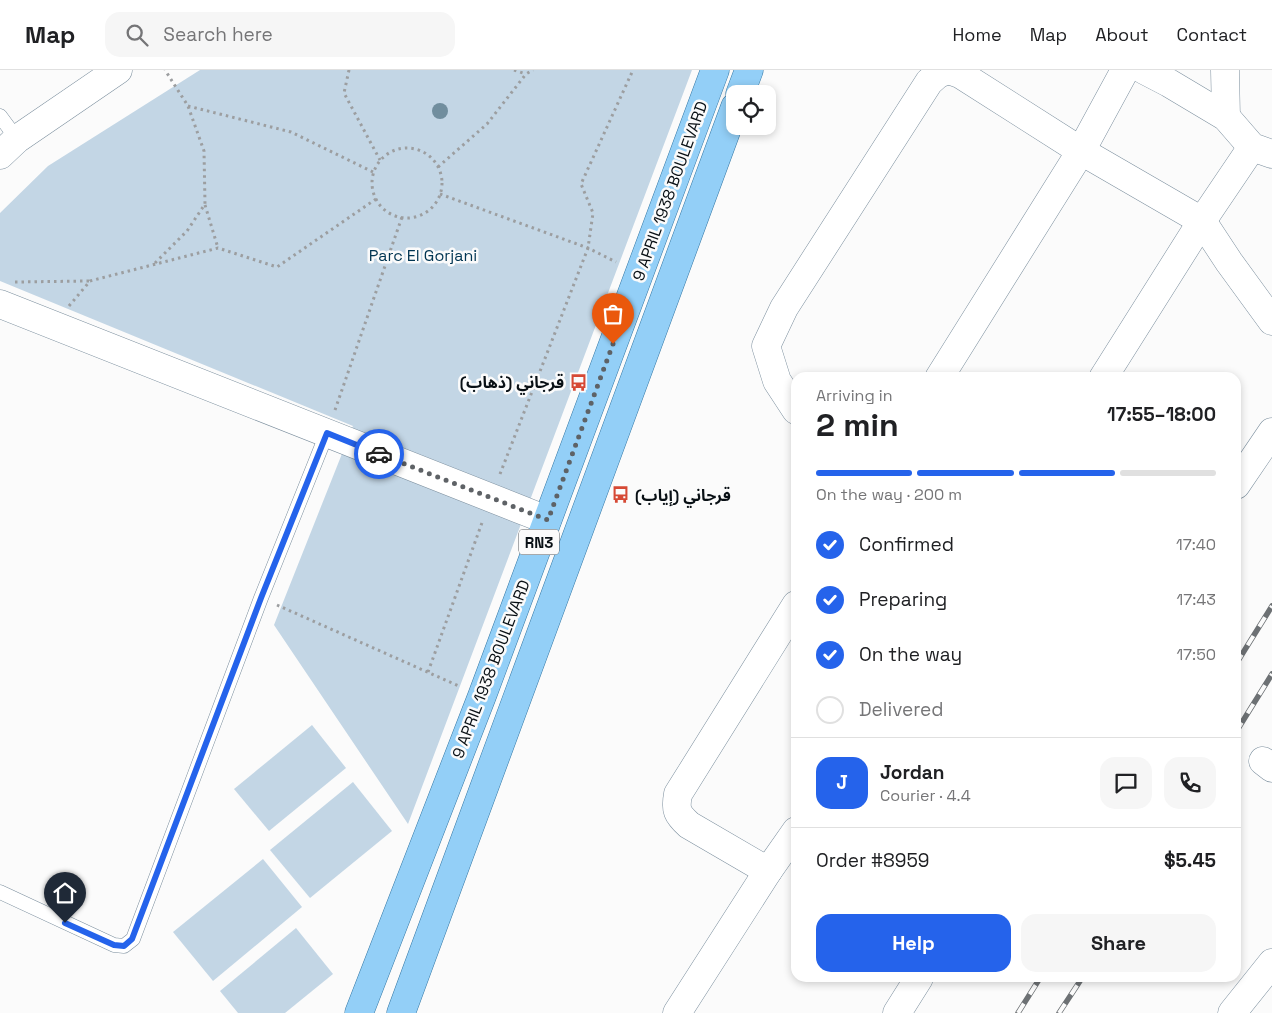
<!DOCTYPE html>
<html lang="en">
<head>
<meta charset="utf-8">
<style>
  :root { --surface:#fff; --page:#f6f6f6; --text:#202124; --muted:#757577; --line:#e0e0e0; --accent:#2563eb }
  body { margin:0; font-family:"Space Grotesk","Noto Sans Arabic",sans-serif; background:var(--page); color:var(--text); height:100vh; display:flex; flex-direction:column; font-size:19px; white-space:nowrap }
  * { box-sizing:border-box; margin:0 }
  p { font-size:16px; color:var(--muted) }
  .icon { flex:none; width:28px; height:28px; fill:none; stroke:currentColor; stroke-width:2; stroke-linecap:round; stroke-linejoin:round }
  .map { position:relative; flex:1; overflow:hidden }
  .details { position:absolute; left:791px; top:302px; width:450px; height:610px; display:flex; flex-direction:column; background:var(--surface); border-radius:15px; box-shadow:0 2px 8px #0003 }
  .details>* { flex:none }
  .buttons { position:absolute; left:726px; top:15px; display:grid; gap:10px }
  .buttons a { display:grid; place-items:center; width:50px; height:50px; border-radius:10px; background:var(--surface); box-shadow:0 2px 8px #0003; font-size:25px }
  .pin { position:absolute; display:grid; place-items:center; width:42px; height:42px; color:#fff; margin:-51px -21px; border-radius:50% 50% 50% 0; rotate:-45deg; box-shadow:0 0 5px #0007 }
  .pin .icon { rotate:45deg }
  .courier { position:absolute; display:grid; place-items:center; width:50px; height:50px; margin:-25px; border:4px solid #2563eb; border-radius:50%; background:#fff; color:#222; box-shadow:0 1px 6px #0007 }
  .headline em { font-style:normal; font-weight:600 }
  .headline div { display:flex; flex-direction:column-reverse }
  .headline { display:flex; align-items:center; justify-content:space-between; height:85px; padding:0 25px }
  h1 { font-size:32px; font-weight:600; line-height:38px }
  .bar { display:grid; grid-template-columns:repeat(4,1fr); gap:8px 5px; align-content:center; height:60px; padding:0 25px }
  .bar i { height:6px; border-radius:4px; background:var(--line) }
  .bar .on { background:var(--accent) }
  .bar p { grid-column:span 4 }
  .line { display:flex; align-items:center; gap:12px; padding:0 25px; border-top:1px solid var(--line) }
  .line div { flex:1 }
  .round { display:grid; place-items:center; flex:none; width:52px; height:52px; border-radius:15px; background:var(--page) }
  ol { padding:0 25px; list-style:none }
  li { display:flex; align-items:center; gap:15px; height:55px }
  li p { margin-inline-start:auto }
  li .icon { padding:5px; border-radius:50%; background:var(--accent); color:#fff; stroke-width:4 }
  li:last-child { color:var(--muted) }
  li i { width:28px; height:28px; border:2px solid var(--line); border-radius:50% }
  .primary-button { display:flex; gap:10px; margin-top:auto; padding:10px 25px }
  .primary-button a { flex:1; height:58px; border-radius:15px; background:var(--accent); color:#fff; font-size:20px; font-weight:600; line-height:58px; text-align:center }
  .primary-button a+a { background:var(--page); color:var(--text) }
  header { display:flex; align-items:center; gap:30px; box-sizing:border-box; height:70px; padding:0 25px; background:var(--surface); border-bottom:1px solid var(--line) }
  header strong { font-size:24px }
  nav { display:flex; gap:28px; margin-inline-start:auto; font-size:18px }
  .search { width:350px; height:45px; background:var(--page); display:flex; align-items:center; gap:12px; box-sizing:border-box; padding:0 18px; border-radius:15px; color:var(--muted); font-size:19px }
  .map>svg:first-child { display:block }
</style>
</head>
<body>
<header>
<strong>Map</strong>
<div class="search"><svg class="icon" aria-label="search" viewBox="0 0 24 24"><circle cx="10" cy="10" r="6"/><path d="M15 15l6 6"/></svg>Search here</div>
<nav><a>Home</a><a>Map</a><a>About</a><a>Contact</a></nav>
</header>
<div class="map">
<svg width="1272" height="943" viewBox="0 0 1272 943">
  <rect width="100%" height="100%" fill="#fbfbfb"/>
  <g fill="#c3d6e5">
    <path d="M200 0H692L408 754 274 555 353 356 0 211V143L48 96Z"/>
    <path d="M312 655 346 698 269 761 234 719Z"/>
    <path d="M353 712 392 761 310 828 270 780Z"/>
    <path d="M263 789 302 837 213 911 173 862Z"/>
    <path d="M296 858 333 904 285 943H238L220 921Z"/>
  </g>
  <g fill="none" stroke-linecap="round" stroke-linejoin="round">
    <defs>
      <g id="service">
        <path d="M0 46 17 69"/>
        <path d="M0 822 114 875 124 876 133 869 261 528 327 363"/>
      </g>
      <g id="minor">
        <path d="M949 0 960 4 1081 81 1202 151 1229 192 1272 251"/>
        <path d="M1144 0 1169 13 1226 47 1252 77 1272 84"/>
        <path d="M1225 0 1226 47"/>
        <path d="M0 234 547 450"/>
        <path d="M939 308 1081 81 1125 0"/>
        <path d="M1103 308 1202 151 1252 77"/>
        <path d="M796 340 777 311 766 276 784 238 929 12 938 4 948 0"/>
        <path d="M1236 415 1272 362"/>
        <path d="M1263 691 1272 698"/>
        <path d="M768 801 689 755C677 744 675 740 678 724L796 535"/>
        <path d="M677 943 768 801 796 761"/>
        <path d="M897 943 919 908"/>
      </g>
      <g id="tertiary">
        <path d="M0 85 17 69 118 0"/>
        <path d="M1232 943 1272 893"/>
      </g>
      <g id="primary">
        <path d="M740 24 749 0"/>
        <path d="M359 943 482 626 715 0"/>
        <path d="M401 943 735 37"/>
      </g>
    </defs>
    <use href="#service" stroke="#7c8f9e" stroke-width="15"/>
    <use href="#minor" stroke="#7c8f9e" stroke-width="29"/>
    <use href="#tertiary" stroke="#7c8f9e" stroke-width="29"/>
    <use href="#primary" stroke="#3477a4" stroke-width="29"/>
    <g stroke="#9c9ea0" stroke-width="3" stroke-dasharray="2.5 4" stroke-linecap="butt">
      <path d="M349 0 344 23 380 90"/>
      <path d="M514 0 526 4"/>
      <path d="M188 36 291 62 373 102"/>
      <circle cx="407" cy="113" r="35"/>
      <path d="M438 97 487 54 526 4 533 0"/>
      <path d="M440 124 588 178 616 192"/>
      <path d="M205 135 218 178"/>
      <path d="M155 193 187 161 205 134 204 81 188 36 165 0"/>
      <path d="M15 212 89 211"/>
      <path d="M69 236 90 211 218 178 277 197 376 129"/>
      <path d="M335 340 402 147"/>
      <path d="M500 404 588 178 593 143 581 114 633 0"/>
      <path d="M277 535 461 617"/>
      <path d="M428 602 483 450"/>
    </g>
    <use href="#service" stroke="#fff" stroke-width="14"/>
    <use href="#minor" stroke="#fff" stroke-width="28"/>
    <use href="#tertiary" stroke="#fff" stroke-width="28"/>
    <use href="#primary" stroke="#93cff7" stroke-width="28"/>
    <defs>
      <g id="rail">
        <path d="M1236 594 1272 536"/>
        <path d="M1236 662 1272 604"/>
        <path d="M1018 943 1040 908"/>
        <path d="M1059 943 1082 908"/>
      </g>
    </defs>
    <use href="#rail" stroke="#6d7174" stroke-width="5.5"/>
    <use href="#rail" stroke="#fbfbfb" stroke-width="4" stroke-dasharray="11" stroke-linecap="butt"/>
  </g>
  <circle fill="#718e9e" cx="440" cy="41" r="8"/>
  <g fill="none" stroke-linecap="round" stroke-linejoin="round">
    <path stroke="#5e6266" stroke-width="5" stroke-dasharray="0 9" d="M379 384 548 450 613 274"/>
    <path stroke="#2563eb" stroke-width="6" d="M65 853 114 875 124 876 132 869 261 528 327 363 379 384"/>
  </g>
  <defs>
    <symbol id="bus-bare" viewBox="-9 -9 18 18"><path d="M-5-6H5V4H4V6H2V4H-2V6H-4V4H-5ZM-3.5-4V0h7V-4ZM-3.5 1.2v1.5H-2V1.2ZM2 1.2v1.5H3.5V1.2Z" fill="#d64935" stroke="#fbfbfb" stroke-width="2.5" paint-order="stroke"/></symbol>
  </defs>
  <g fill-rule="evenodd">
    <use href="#bus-bare" x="566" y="300" width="25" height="25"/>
    <use href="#bus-bare" x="608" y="412" width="25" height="25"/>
  </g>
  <g text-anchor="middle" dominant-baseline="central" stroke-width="5" stroke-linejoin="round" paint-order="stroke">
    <rect fill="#fbfbfb" stroke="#52565a" stroke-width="1" x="519" y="459.5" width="40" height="25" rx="4"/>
    <g font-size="15" font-weight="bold" fill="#091015">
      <text x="539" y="472">RN3</text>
    </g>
    <g font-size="16" fill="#091015" stroke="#fbfbfb">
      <text transform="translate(670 121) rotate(-70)">9 APRIL 1938 BOULEVARD</text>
      <text transform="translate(491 599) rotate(-69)">9 APRIL 1938 BOULEVARD</text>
    </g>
    <g font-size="16" fill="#003552" stroke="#fbfbfb">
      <text x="423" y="185">Parc El Gorjani</text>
    </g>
    <g font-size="16" font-weight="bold" fill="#091015" stroke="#fbfbfb" text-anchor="end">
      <text x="564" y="312">قرجاني (ذهاب)</text>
      <text x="635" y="425" text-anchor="start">قرجاني (إياب)</text>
    </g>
  </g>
</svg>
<div class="buttons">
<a><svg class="icon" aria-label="locate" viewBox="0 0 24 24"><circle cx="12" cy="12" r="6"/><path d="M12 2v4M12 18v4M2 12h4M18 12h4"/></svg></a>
</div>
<div class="pin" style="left:613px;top:274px;background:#ea580c"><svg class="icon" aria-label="bag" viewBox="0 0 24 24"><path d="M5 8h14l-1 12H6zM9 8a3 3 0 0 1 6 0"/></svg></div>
<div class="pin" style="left:65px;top:853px;background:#1f2937"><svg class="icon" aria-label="home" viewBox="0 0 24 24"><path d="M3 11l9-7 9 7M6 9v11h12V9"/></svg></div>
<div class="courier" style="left:379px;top:384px"><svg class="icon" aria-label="car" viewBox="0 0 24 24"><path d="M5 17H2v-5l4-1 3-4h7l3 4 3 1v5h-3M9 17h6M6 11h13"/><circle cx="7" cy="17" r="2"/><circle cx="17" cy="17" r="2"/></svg></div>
<section class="details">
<div class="headline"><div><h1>2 min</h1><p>Arriving in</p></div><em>17:55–18:00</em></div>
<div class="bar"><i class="on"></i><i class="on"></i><i class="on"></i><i></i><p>On the way · 200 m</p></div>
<ol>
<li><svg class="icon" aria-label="check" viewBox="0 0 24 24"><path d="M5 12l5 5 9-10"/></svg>Confirmed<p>17:40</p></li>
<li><svg class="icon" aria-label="check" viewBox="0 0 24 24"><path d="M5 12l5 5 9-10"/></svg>Preparing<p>17:43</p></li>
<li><svg class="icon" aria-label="check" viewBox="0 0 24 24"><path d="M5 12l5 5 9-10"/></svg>On the way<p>17:50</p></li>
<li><i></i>Delivered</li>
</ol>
<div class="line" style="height:90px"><b class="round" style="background:var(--accent);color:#fff">J</b><div><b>Jordan</b><p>Courier · 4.4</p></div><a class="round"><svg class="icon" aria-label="chat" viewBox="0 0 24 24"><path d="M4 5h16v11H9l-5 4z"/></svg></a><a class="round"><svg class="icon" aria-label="phone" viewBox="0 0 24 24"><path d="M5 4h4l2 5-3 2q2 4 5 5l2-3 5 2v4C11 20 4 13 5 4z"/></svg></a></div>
<div class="line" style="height:65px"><div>Order #8959</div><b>$5.45</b></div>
<div class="primary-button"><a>Help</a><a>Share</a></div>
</section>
</div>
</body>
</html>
